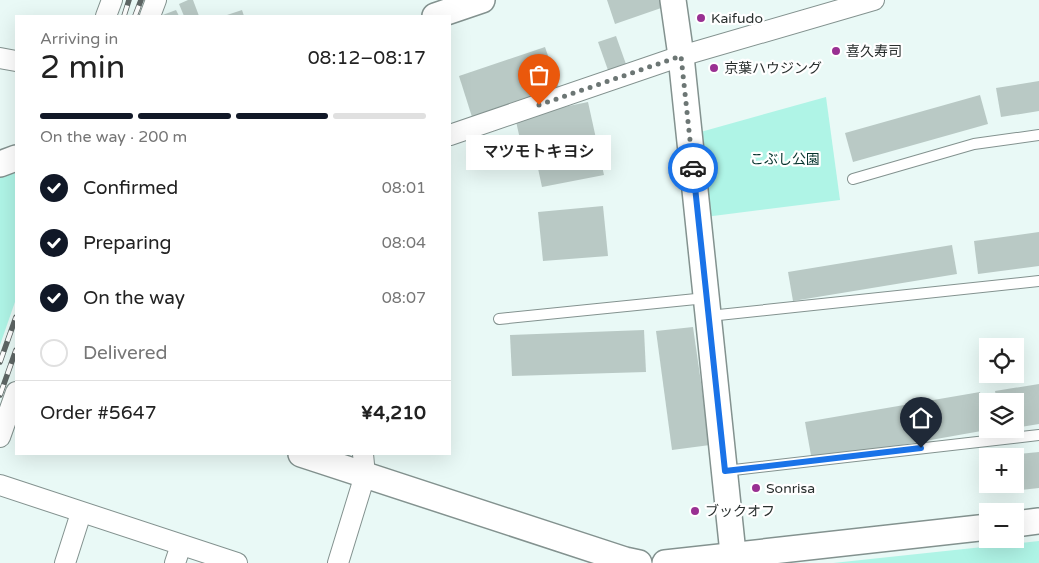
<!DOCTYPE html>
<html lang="en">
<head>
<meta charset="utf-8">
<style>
  :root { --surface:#fff; --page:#f6f6f6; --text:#222; --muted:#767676; --line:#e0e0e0; --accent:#111827 }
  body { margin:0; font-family:"Varela Round","Noto Sans JP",sans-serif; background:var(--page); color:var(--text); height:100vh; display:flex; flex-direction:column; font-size:19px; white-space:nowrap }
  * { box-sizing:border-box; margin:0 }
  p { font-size:16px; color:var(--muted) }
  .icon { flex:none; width:28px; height:28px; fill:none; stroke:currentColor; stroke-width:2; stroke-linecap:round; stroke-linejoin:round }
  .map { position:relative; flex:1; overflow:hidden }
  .drawer { position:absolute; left:15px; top:15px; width:436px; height:440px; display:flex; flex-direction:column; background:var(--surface); border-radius:0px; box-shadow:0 5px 20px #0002 }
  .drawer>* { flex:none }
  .tools { position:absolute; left:979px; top:338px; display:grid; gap:10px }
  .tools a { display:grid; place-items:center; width:45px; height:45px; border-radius:0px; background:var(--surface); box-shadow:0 5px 20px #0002; font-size:25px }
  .pin { position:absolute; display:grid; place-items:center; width:42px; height:42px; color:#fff; margin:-51px -21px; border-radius:50% 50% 50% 0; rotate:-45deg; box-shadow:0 0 5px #0007 }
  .pin .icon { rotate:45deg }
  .courier { position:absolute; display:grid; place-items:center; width:50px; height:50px; margin:-25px; border:4px solid #1a73e8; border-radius:50%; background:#fff; color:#222; box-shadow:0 1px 6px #0007 }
  .bubble { position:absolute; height:35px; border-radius:0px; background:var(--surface); box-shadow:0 5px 20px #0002; font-size:16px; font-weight:600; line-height:35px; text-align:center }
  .overview em { font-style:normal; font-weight:600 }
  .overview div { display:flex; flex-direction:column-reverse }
  .overview { display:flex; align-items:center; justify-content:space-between; height:85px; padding:0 25px }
  h1 { font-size:32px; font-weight:600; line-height:38px }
  .bar { display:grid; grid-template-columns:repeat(4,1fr); gap:8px 5px; align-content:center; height:60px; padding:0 25px }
  .bar i { height:6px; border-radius:4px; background:var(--line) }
  .bar .selected { background:var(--accent) }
  .bar p { grid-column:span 4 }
  .line { display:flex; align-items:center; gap:12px; padding:0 25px; border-top:1px solid var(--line) }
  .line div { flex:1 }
  ol { padding:0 25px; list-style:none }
  li { display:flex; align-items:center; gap:15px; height:55px }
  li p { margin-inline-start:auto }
  li .icon { padding:5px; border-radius:50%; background:var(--accent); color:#fff; stroke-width:4 }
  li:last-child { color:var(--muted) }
  li i { width:28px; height:28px; border:2px solid var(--line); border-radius:50% }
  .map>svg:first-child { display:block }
</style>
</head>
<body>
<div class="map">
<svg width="1039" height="563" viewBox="0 0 1039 563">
  <rect width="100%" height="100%" fill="#e9f9f6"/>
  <g fill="#aff4e6">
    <path d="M826 97 840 200 705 217 697 133Z"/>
    <path d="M16 163V299L0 345V168Z"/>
    <path d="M1039 541V563H833Z"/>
  </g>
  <g fill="#b9c9c5">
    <path d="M188 0H193L199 16H184L179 4Z"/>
    <path d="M607 0H661L664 7 615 24Z"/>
    <path d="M176 10 179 16H160Z"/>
    <path d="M242 10 244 16H224Z"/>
    <path d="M616 36 627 67 609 73 598 42Z"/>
    <path d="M545 47 559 88 472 117 459 76Z"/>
    <path d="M1039 81V111L1001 117 996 88Z"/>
    <path d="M980 95 988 124 853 162 845 133Z"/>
    <path d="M588 102 604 175 542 187 534 150 522 148 515 117Z"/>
    <path d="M603 206 608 256 543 261 538 212Z"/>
    <path d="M1039 232V266L978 274 974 241Z"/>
    <path d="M952 245 957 274 793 301 788 272Z"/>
    <path d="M693 327 710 445 672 450 656 331Z"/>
    <path d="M644 330 646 372 512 376 510 335Z"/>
    <path d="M1039 384V424L1015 428V401H997L995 391Z"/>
    <path d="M980 392 987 430 812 461 805 422Z"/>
    <path d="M1039 452V488L995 493 994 484H1015V456H1007V455Z"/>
  </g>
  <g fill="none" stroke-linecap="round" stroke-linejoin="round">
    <defs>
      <g id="service">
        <path d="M853 179 974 144 1039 135"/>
        <path d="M709 316 1039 281"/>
        <path d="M499 319 706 298"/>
        <path d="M725 471 1039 435"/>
      </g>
      <g id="minor">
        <path d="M106 16 112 0"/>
        <path d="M150 16 156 0"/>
        <path d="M0 58 16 61"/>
        <path d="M450 135 681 56 874 0"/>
        <path d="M0 437 16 392"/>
        <path d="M0 485 237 563"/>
        <path d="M65 563 81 513"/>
        <path d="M175 563 181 545"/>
        <path d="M338 563 365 475 363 454"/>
      </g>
      <g id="tertiary">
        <path d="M673 0 681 56 734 563"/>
        <path d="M435 16 482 0"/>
        <path d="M0 164 16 158"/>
        <path d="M301 454 625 560 639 563"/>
        <path d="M1015 524 1039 521"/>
        <path d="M665 563 988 527"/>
      </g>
    </defs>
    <use href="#service" stroke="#83928f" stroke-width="12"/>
    <use href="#minor" stroke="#83928f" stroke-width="22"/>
    <use href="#tertiary" stroke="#83928f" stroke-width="28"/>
    <use href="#service" stroke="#fff" stroke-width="10"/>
    <use href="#minor" stroke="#fff" stroke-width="20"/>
    <use href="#tertiary" stroke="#fff" stroke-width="25"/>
    <defs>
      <g id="rail">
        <path d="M124 16 129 0"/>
        <path d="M135 16 141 0"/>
        <path d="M0 362 16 317"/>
        <path d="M0 395 16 350"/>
      </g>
    </defs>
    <use href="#rail" stroke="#5e6665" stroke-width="5.5"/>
    <use href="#rail" stroke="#fff" stroke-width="4" stroke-dasharray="11" stroke-linecap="butt"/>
  </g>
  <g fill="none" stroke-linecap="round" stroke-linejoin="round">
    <path stroke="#6c7674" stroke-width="5" stroke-dasharray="0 9" d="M539 105 681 56 693 168"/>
    <path stroke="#1a73e8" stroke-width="6" d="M693 168 725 471 921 448"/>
  </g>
  <g fill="#993092" stroke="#fff" stroke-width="2">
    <circle cx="701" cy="18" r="5"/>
    <circle cx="836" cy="51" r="5"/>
    <circle cx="714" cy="68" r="5"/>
    <circle cx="756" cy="488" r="5"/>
    <circle cx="695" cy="511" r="5"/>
  </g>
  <g text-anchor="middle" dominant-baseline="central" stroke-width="4.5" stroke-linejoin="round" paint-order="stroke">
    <g font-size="14" fill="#292f2e" stroke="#fff" text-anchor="start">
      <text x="711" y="18">Kaifudo</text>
      <text x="846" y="51">喜久寿司</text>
      <text x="724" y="68">京葉ハウジング</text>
      <text x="766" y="488">Sonrisa</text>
      <text x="705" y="511">ブックオフ</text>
    </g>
    <g font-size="14" fill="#05332d" stroke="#fff">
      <text x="785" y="159">こぶし公園</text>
    </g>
  </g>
</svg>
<div class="tools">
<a><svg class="icon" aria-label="locate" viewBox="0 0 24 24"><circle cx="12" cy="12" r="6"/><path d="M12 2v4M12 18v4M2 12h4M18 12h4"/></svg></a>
<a><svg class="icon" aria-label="layers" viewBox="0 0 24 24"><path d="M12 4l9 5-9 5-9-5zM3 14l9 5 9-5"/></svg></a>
<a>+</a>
<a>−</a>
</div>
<div class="pin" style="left:539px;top:105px;background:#ea580c"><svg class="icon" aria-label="bag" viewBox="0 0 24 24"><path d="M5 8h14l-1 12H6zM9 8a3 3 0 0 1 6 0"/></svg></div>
<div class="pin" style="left:921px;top:448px;background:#1f2937"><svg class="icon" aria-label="home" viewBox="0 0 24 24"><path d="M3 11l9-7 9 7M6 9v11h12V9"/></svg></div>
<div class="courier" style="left:693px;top:168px"><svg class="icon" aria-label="car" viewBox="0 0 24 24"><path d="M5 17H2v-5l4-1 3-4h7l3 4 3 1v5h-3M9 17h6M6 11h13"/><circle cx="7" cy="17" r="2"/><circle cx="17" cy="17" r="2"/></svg></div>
<div class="bubble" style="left:466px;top:135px;width:145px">マツモトキヨシ</div>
<section class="drawer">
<div class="overview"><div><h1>2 min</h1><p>Arriving in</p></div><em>08:12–08:17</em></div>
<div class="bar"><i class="selected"></i><i class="selected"></i><i class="selected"></i><i></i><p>On the way · 200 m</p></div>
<ol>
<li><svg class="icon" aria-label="check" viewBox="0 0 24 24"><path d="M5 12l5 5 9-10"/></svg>Confirmed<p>08:01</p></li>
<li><svg class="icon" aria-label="check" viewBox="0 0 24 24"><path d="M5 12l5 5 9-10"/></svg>Preparing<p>08:04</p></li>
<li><svg class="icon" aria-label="check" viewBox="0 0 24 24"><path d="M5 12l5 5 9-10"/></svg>On the way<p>08:07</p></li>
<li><i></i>Delivered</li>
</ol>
<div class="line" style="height:65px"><div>Order #5647</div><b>¥4,210</b></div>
</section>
</div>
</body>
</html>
